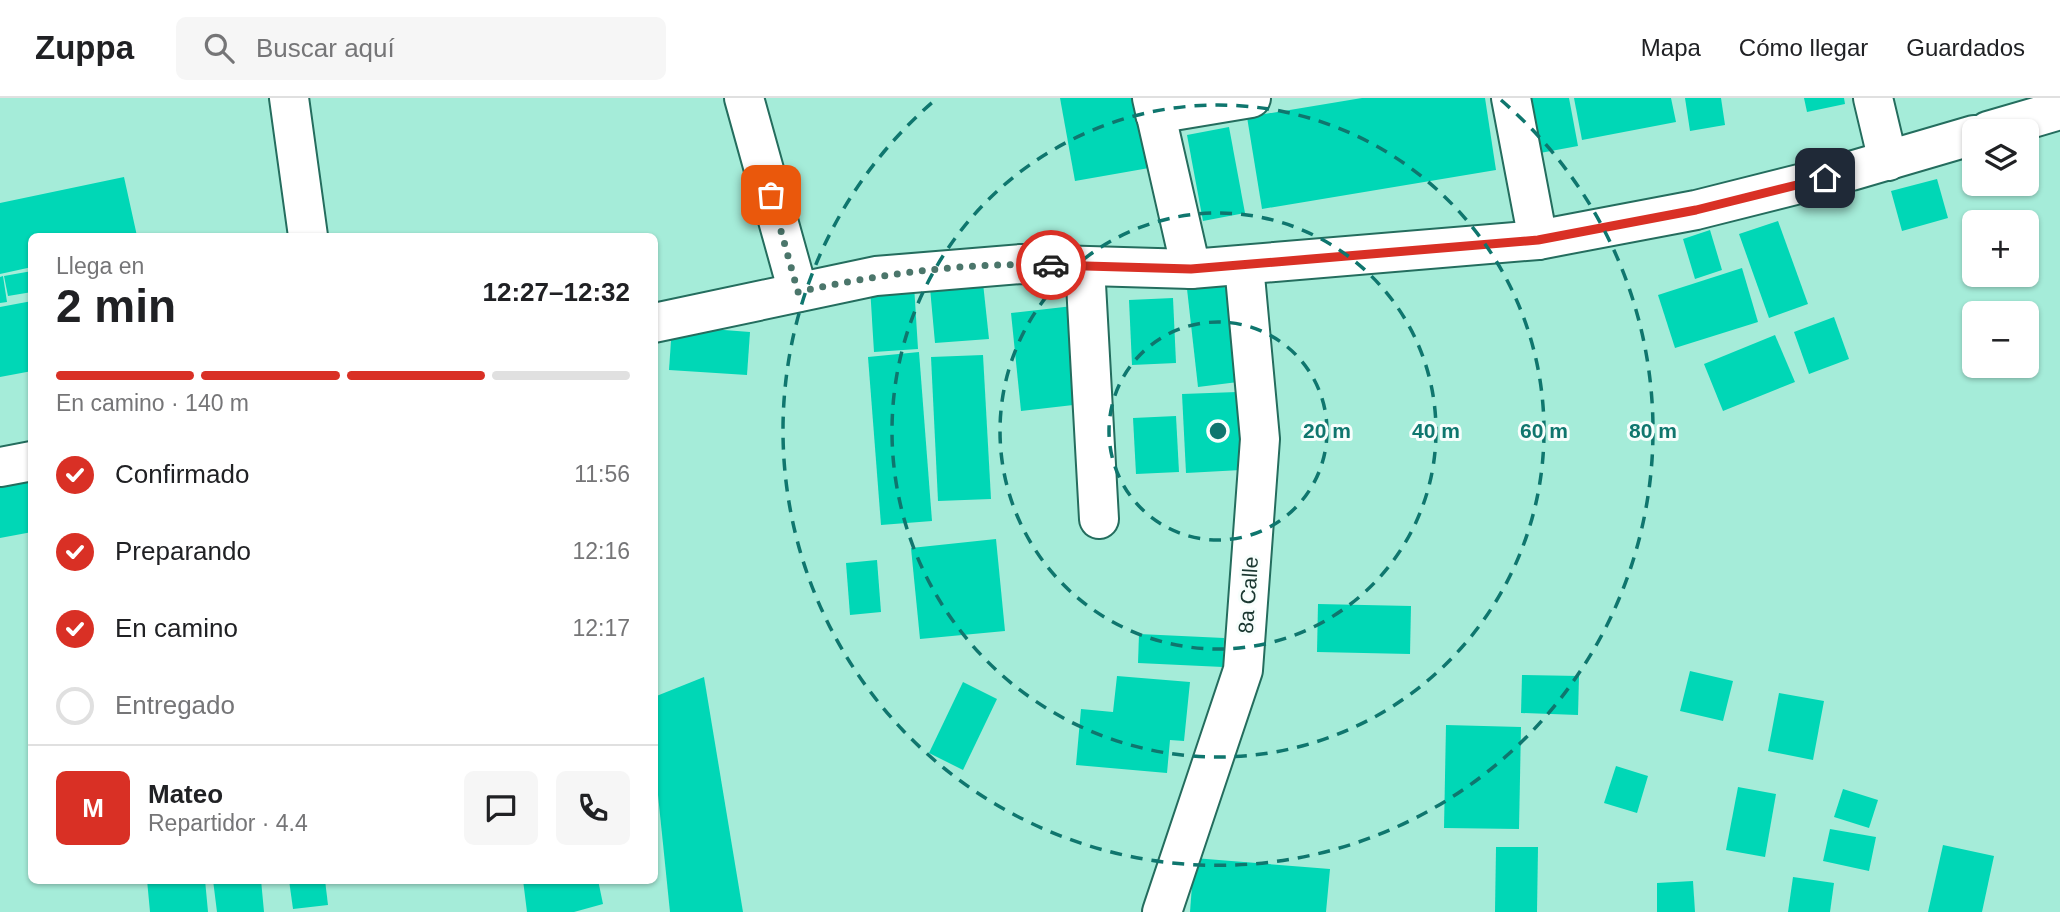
<!DOCTYPE html>
<html lang="es">
<head>
<meta charset="utf-8">
<style>
  :root { --surface:#fff; --page:#f6f6f6; --text:#202124; --muted:#757577; --line:#e0e0e0; --accent:#d93025 }
  body { margin:0; font-family:Arial,sans-serif; background:var(--page); color:var(--text); height:100vh; display:flex; flex-direction:column; font-size:26px; white-space:nowrap }
  * { box-sizing:border-box; margin:0 }
  p { font-size:23px; color:var(--muted) }
  .icon { flex:none; width:38px; height:38px; fill:none; stroke:currentColor; stroke-width:2; stroke-linecap:round; stroke-linejoin:round }
  .map { position:relative; flex:1; overflow:hidden }
  .sheet { position:absolute; left:28px; top:135px; width:630px; height:651px; display:flex; flex-direction:column; background:var(--surface); border-radius:10px; box-shadow:0 2px 5px #0004 }
  .sheet>* { flex:none }
  .controls { position:absolute; left:1962px; top:21px; display:grid; gap:14px }
  .controls a { display:grid; place-items:center; width:77px; height:77px; border-radius:10px; background:var(--surface); box-shadow:0 2px 5px #0004; font-size:35px }
  .pin { position:absolute; display:grid; place-items:center; width:60px; height:60px; color:#fff; margin:-30px; border-radius:14px; box-shadow:0 4px 10px #0006 }
  .courier { position:absolute; display:grid; place-items:center; width:70px; height:70px; margin:-35px; border:5px solid #d93025; border-radius:50%; background:#fff; color:#222; box-shadow:0 2px 9px #0007 }
  .headline em { font-style:normal; font-weight:600 }
  .headline div { display:flex; flex-direction:column-reverse }
  .headline { display:flex; align-items:center; justify-content:space-between; height:119px; padding:0 28px }
  h1 { font-size:46px; font-weight:600; line-height:52px }
  .bar { display:grid; grid-template-columns:repeat(4,1fr); gap:10px 7px; align-content:center; height:84px; padding:0 28px }
  .bar i { height:9px; border-radius:5px; background:var(--line) }
  .bar .selected { background:var(--accent) }
  .bar p { grid-column:span 4 }
  .line { display:flex; align-items:center; gap:18px; padding:0 28px; border-top:2px solid var(--line) }
  .line div { flex:1 }
  .round { display:grid; place-items:center; flex:none; width:74px; height:74px; border-radius:10px; background:var(--page) }
  ol { padding:0 28px; list-style:none }
  li { display:flex; align-items:center; gap:21px; height:77px }
  li p { margin-inline-start:auto }
  li .icon { padding:7px; border-radius:50%; background:var(--accent); color:#fff; stroke-width:4 }
  li:last-child { color:var(--muted) }
  li i { width:38px; height:38px; border:4px solid var(--line); border-radius:50% }
  header { display:flex; align-items:center; gap:42px; box-sizing:border-box; height:98px; padding:0 35px; background:var(--surface); border-bottom:2px solid var(--line) }
  header strong { font-size:33px }
  nav { display:flex; gap:38px; margin-inline-start:auto; font-size:24px }
  .search { width:490px; height:63px; background:var(--page); display:flex; align-items:center; gap:18px; box-sizing:border-box; padding:0 24px; border-radius:10px; color:var(--muted); font-size:26px }
  .map>svg:first-child { display:block }
</style>
</head>
<body>
<header>
<strong>Zuppa</strong>
<div class="search"><svg class="icon" aria-label="search" viewBox="0 0 24 24"><circle cx="10" cy="10" r="6"/><path d="M15 15l6 6"/></svg>Buscar aquí</div>
<nav><a>Mapa</a><a>Cómo llegar</a><a>Guardados</a></nav>
</header>
<div class="map">
<svg width="2060" height="814" viewBox="0 0 2060 814">
  <rect width="100%" height="100%" fill="#a5ecd9"/>
  <g fill="#00d7b6">
    <path d="M1060 0H1137L1149 70 1075 83Z"/>
    <path d="M1362 0H1485L1496 72 1262 111 1247 19Z"/>
    <path d="M1529 0H1569L1578 48 1540 55Z"/>
    <path d="M1574 0H1671L1676 24 1582 42Z"/>
    <path d="M1685 0H1721L1725 27 1690 33Z"/>
    <path d="M1804 0H1844L1845 6 1807 14Z"/>
    <path d="M1229 29 1245 115 1203 123 1187 37Z"/>
    <path d="M124 79 137 138H32V169L0 176V105Z"/>
    <path d="M1937 81 1948 120 1902 133 1891 93Z"/>
    <path d="M1778 123 1808 206 1769 220 1739 136Z"/>
    <path d="M1710 132 1722 172 1695 181 1683 141Z"/>
    <path d="M1742 170 1758 224 1675 250 1658 197Z"/>
    <path d="M32 173V194L8 198 4 178Z"/>
    <path d="M3 178 7 204 0 205V179Z"/>
    <path d="M983 185 989 241 935 245 930 190Z"/>
    <path d="M1228 186 1238 284 1198 289 1187 191Z"/>
    <path d="M914 187 918 251 874 254 870 189Z"/>
    <path d="M1173 200 1176 265 1132 267 1129 202Z"/>
    <path d="M32 203V273L0 279V209Z"/>
    <path d="M1073 208 1082 306 1021 313 1011 215Z"/>
    <path d="M1834 219 1849 261 1809 276 1794 234Z"/>
    <path d="M672 228 750 234 747 277 669 272Z"/>
    <path d="M1775 237 1795 284 1723 313 1704 266Z"/>
    <path d="M919 254 932 423 881 427 868 259Z"/>
    <path d="M983 257 991 401 938 403 931 259Z"/>
    <path d="M1237 294 1241 372 1186 375 1182 296Z"/>
    <path d="M1176 318 1179 374 1136 376 1133 320Z"/>
    <path d="M32 377V434L0 440V383Z"/>
    <path d="M996 441 1005 533 920 541 911 450Z"/>
    <path d="M877 462 881 514 850 517 846 465Z"/>
    <path d="M1318 506 1411 508 1410 556 1317 554Z"/>
    <path d="M1139 536 1224 540 1223 569 1138 565Z"/>
    <path d="M1690 573 1733 583 1723 623 1680 613Z"/>
    <path d="M1522 577 1579 578 1578 617 1521 615Z"/>
    <path d="M1117 578 1190 584 1184 643 1170 642 1167 675 1076 667 1081 611 1113 614Z"/>
    <path d="M704 579 743 814H670L654 658V599Z"/>
    <path d="M963 584 997 601 963 672 929 655Z"/>
    <path d="M1779 595 1824 603 1813 662 1768 653Z"/>
    <path d="M1446 627 1521 629 1519 731 1444 730Z"/>
    <path d="M1616 668 1648 678 1637 715 1604 705Z"/>
    <path d="M1738 689 1776 696 1765 759 1726 752Z"/>
    <path d="M1843 691 1878 702 1869 730 1834 719Z"/>
    <path d="M1830 731 1876 739 1869 773 1823 763Z"/>
    <path d="M1943 747 1994 758 1982 814H1928Z"/>
    <path d="M1496 749H1538L1537 814H1495Z"/>
    <path d="M1194 760 1330 771 1326 814H1190Z"/>
    <path d="M1793 779 1834 785 1830 814H1788Z"/>
    <path d="M147 782H205L208 814H150Z"/>
    <path d="M213 782H261L264 814H217Z"/>
    <path d="M289 782H325L328 807 293 811Z"/>
    <path d="M523 782H598L603 806 574 814H527Z"/>
    <path d="M1693 783 1695 814H1657V785Z"/>
  </g>
  <g fill="none" stroke-linecap="round" stroke-linejoin="round">
    <defs>
      <g id="minor">
        <path d="M289 0 308 138"/>
        <path d="M744 0 798 194"/>
        <path d="M1152 0 1191 171"/>
        <path d="M1511 0 1538 142"/>
        <path d="M1873 0 1888 63"/>
        <path d="M1155 16 1251 0"/>
        <path d="M1988 33 2060 12"/>
        <path d="M1085 168 1099 421"/>
        <path d="M654 225 876 178 1021 166 1191 171 1538 142 1696 112 1851 73 1974 37"/>
        <path d="M0 369 32 363"/>
        <path d="M1162 814 1243 572 1260 341 1244 167"/>
      </g>
    </defs>
    <use href="#minor" stroke="#246d5e" stroke-width="42"/>
    <use href="#minor" stroke="#fff" stroke-width="38"/>
  </g>
  <g fill="none" stroke-linecap="round" stroke-linejoin="round">
    <path stroke="#4b766b" stroke-width="7" stroke-dasharray="0 12.6" d="M771 97 798 194C880 176 966 164 1051 167"/>
    <path stroke="#d93025" stroke-width="9" d="M1051 167 1191 171 1538 142 1696 112 1825 80"/>
  </g>
  <g fill="none" stroke="#0f766e" stroke-width="3.5" stroke-dasharray="12 9">
    <circle cx="1218" cy="333" r="109"/>
    <circle cx="1218" cy="333" r="218"/>
    <circle cx="1218" cy="333" r="326"/>
    <path d="M1501 2A435 435 0 1 1 935 2"/>
  </g>
  <g text-anchor="middle" dominant-baseline="central" stroke-width="6" stroke-linejoin="round" paint-order="stroke">
    <g font-size="21" fill="#1a3730" stroke="#f7fefc">
      <text transform="translate(1248 497) rotate(-86)">8a Calle</text>
    </g>
  </g>
  <circle cx="1218" cy="333" r="10" fill="#0f766e" stroke="#f7fefc" stroke-width="3.5"/>
  <g font-size="21" text-anchor="middle" font-weight="bold" fill="#0f766e" stroke="#f7fefc" stroke-width="6" stroke-linejoin="round" paint-order="stroke">
    <text x="1327" y="340">20 m</text>
    <text x="1436" y="340">40 m</text>
    <text x="1544" y="340">60 m</text>
    <text x="1653" y="340">80 m</text>
  </g>
</svg>
<div class="controls">
<a><svg class="icon" aria-label="layers" viewBox="0 0 24 24"><path d="M12 4l9 5-9 5-9-5zM3 14l9 5 9-5"/></svg></a>
<a>+</a>
<a>−</a>
</div>
<div class="pin" style="left:771px;top:97px;background:#ea580c"><svg class="icon" aria-label="bag" viewBox="0 0 24 24"><path d="M5 8h14l-1 12H6zM9 8a3 3 0 0 1 6 0"/></svg></div>
<div class="pin" style="left:1825px;top:80px;background:#1f2937"><svg class="icon" aria-label="home" viewBox="0 0 24 24"><path d="M3 11l9-7 9 7M6 9v11h12V9"/></svg></div>
<div class="courier" style="left:1051px;top:167px"><svg class="icon" aria-label="car" viewBox="0 0 24 24"><path d="M5 17H2v-5l4-1 3-4h7l3 4 3 1v5h-3M9 17h6M6 11h13"/><circle cx="7" cy="17" r="2"/><circle cx="17" cy="17" r="2"/></svg></div>
<section class="sheet">
<div class="headline"><div><h1>2 min</h1><p>Llega en</p></div><em>12:27–12:32</em></div>
<div class="bar"><i class="selected"></i><i class="selected"></i><i class="selected"></i><i></i><p>En camino · 140 m</p></div>
<ol>
<li><svg class="icon" aria-label="check" viewBox="0 0 24 24"><path d="M5 12l5 5 9-10"/></svg>Confirmado<p>11:56</p></li>
<li><svg class="icon" aria-label="check" viewBox="0 0 24 24"><path d="M5 12l5 5 9-10"/></svg>Preparando<p>12:16</p></li>
<li><svg class="icon" aria-label="check" viewBox="0 0 24 24"><path d="M5 12l5 5 9-10"/></svg>En camino<p>12:17</p></li>
<li><i></i>Entregado</li>
</ol>
<div class="line" style="height:126px"><b class="round" style="background:var(--accent);color:#fff">M</b><div><b>Mateo</b><p>Repartidor · 4.4</p></div><a class="round"><svg class="icon" aria-label="chat" viewBox="0 0 24 24"><path d="M4 5h16v11H9l-5 4z"/></svg></a><a class="round"><svg class="icon" aria-label="phone" viewBox="0 0 24 24"><path d="M5 4h4l2 5-3 2q2 4 5 5l2-3 5 2v4C11 20 4 13 5 4z"/></svg></a></div>
</section>
</div>
</body>
</html>
